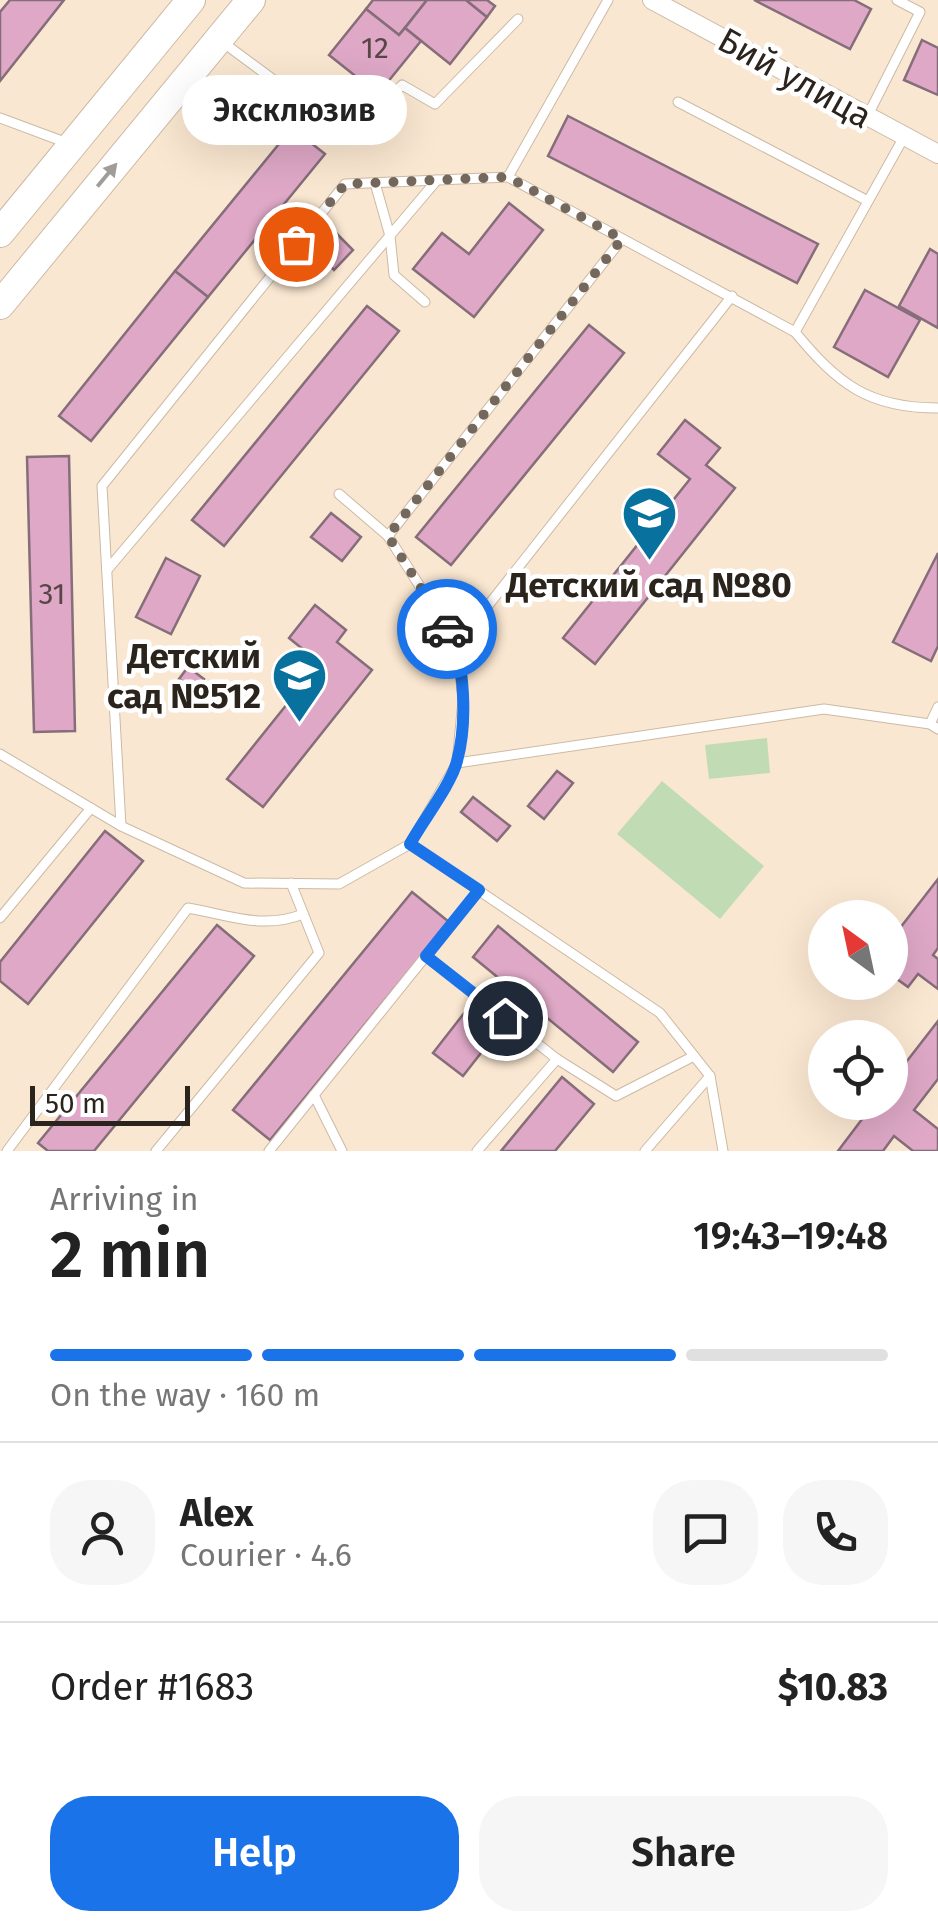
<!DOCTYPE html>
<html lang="en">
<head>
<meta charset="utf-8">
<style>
  :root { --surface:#fff; --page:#f6f6f6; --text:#222; --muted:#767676; --line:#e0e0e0; --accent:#1a73e8 }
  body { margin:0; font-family:"Fira Sans",sans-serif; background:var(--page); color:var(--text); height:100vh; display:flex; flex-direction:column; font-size:38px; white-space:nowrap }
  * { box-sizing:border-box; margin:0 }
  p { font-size:32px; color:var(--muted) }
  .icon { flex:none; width:55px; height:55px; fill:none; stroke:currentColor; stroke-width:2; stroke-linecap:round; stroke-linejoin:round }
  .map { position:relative; height:1151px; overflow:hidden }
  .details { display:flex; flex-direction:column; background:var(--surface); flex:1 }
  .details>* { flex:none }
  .needle { width:65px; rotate:327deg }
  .controls { position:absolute; left:808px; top:900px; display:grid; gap:20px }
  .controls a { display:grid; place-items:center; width:100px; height:100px; border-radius:50%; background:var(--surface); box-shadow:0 10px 40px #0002; font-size:50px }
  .scale { position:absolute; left:30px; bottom:25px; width:160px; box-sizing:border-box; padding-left:10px; border:5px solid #2b241c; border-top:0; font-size:28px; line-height:35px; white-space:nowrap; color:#2b241c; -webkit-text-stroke:8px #fff; paint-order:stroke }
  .pin { position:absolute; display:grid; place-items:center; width:85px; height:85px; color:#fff; margin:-42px; border:5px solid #fff; border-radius:50%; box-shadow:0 2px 10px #0007 }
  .courier { position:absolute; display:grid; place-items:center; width:100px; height:100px; margin:-50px; border:8px solid #1a73e8; border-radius:50%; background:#fff; color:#222; box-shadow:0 2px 12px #0007 }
  .bubble { position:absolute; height:70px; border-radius:35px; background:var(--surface); box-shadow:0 10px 40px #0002; font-size:32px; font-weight:600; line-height:70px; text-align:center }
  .headline em { font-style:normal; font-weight:600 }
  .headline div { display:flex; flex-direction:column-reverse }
  .headline { display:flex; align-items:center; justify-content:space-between; height:170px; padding:0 50px }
  h1 { font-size:65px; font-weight:600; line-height:75px }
  .bar { display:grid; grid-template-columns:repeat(4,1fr); gap:15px 10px; align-content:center; height:120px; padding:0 50px }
  .bar i { height:12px; border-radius:8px; background:var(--line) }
  .bar .selected { background:var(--accent) }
  .bar p { grid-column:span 4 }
  .line { display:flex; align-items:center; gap:25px; padding:0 50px; border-top:2px solid var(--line) }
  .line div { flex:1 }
  .round { display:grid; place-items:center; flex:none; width:105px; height:105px; border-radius:40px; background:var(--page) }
  .action { display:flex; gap:20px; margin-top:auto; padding:20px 50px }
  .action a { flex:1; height:115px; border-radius:40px; background:var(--accent); color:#fff; font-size:40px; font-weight:600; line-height:115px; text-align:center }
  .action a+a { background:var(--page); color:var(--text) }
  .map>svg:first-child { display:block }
</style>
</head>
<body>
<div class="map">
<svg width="938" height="1151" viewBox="0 0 938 1151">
  <rect width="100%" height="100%" fill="#fae7d1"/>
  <g fill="#c1dcb5">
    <path d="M767 738 770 773 709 779 705 745Z"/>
    <path d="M662 781 764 866 720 919 617 834Z"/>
  </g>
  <g fill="#dea8c6" stroke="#856d7a" stroke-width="2.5">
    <path d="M10 0H64L0 81V12Z"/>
    <path d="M373 0H427L399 35 366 9Z"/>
    <path d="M427 0H466L487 17 450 64 405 28Z"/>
    <path d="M466 0H487L495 6 487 17Z"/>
    <path d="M754 0H854L871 9 850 49Z"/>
    <path d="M366 9 399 35 405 28 421 41 378 94 329 55Z"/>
    <path d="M922 40 938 48V95L904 80Z"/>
    <path d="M568 116 818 244 797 283 548 156Z"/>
    <path d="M292 128 325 154 208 297 175 271Z"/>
    <path d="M509 203 543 230 474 317 413 269 442 233 469 254Z"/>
    <path d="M335 232 353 250 334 270 315 251Z"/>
    <path d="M930 249 938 254V328L899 306Z"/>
    <path d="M175 271 208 297 91 441 59 416Z"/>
    <path d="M865 290 920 320 888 377 834 347Z"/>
    <path d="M367 306 399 331 224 546 192 520Z"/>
    <path d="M589 325 624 353 451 565 416 537Z"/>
    <path d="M685 420 720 448 706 465 735 488 595 664 563 638 690 479 658 454Z"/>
    <path d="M69 456 75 731 34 732 27 457Z"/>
    <path d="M331 513 361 537 342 561 311 537Z"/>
    <path d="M938 553V646L931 661 893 642Z"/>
    <path d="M166 558 200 576 171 634 136 617Z"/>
    <path d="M315 605 346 630 337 642 372 670 263 807 227 779 320 663 289 638Z"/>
    <path d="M188 667 204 679 196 691 179 679Z"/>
    <path d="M557 771 573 783 544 819 528 806Z"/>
    <path d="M473 797 510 826 497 841 461 812Z"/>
    <path d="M105 831 143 861 28 1004 0 981V962Z"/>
    <path d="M938 879V948L933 955 938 959V989L918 974 908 987 890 974V941Z"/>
    <path d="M412 892 449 922 270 1140 233 1110Z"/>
    <path d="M217 925 254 956 94 1151H48L38 1143Z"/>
    <path d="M498 926 638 1042 613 1072 473 957Z"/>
    <path d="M472 1003 502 1026 463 1076 433 1053Z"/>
    <path d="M938 1021V1079L914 1110 938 1129V1151H913L894 1136 883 1151H838L875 1102H890V1083Z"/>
    <path d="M562 1077 594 1104 555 1151H501Z"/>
  </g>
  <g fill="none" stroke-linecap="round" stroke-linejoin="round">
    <defs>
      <g id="service">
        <path d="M608 0 508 177 795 332 904 137"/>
        <path d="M221 41 352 138 402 85 435 104 518 19"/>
        <path d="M678 102 868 201"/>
        <path d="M868 115 920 12 897 0"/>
        <path d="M0 118 70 144"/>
        <path d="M375 183 390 236 394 275 425 302"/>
        <path d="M795 332C838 384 868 408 938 408"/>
        <path d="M388 536 622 239"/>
        <path d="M107 570 437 180"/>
        <path d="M457 645 732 296"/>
        <path d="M930 724 938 707"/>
        <path d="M0 754 121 826 244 883 339 884 410 844 457 763 463 700 457 645 388 536 339 494"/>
        <path d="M457 763 824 709 930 724 938 729"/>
        <path d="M121 826 102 486 345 184 508 177"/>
        <path d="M410 844 660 1013 710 1076 723 1151"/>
        <path d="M0 918 91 808"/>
        <path d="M426 956 557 1059"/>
        <path d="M314 1095 342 1151"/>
        <path d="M7 1151 188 908C229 915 263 930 303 914"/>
        <path d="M156 1151 319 953 291 883"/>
        <path d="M269 1151 479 890"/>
        <path d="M477 1151 557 1059 616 1096 694 1056"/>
        <path d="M645 1151 710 1076"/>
      </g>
      <path id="minor" d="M652 0 938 154"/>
      <g id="primary">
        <path d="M0 233 191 0"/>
        <path d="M0 305 251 0"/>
      </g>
    </defs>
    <use href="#service" stroke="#ccbaa5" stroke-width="11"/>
    <use href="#minor" stroke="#ccbaa5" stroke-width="20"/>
    <use href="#primary" stroke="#ccbaa5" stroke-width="30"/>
    <use href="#service" stroke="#fff" stroke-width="9"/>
    <use href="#minor" stroke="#fff" stroke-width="18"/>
    <use href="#primary" stroke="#fff" stroke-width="28"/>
  </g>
  <defs><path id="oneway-solid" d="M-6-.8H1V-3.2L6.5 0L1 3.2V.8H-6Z" transform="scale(2.5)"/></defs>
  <use fill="#a09c99" href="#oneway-solid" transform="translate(107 175) rotate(-50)"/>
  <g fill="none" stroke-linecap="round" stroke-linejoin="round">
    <path stroke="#73685b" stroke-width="10" stroke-dasharray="0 18" d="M296 244 345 184 508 177 622 239 388 536 447 629"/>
    <path stroke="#1a73e8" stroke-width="12" d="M447 629C466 659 467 725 457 761 452 783 422 822 410 844L479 890 426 956 505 1018"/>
  </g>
  <defs>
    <symbol id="school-pin" viewBox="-11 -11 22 30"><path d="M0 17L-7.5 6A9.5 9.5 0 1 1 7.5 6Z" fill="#09719e" stroke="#fff"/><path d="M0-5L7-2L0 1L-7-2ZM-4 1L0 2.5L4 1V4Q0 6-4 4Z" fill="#fff"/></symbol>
  </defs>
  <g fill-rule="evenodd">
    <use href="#school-pin" x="618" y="482" width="63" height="86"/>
    <use href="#school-pin" x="268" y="644" width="63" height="86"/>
  </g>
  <g text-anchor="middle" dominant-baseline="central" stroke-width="9" stroke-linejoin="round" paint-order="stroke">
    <g font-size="30" fill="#584546">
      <text x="375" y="48">12</text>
      <text x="52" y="594">31</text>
    </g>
    <g font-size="35" fill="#2b241c" stroke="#fff">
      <text transform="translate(795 78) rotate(29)">Бий улица</text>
    </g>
    <g font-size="35" font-weight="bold" fill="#2b241c" stroke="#fff">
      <text x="649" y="585">Детский сад №80</text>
      <text x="261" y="656" text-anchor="end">Детский<tspan x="261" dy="40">сад №512</tspan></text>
    </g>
  </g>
</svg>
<div class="controls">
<a><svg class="needle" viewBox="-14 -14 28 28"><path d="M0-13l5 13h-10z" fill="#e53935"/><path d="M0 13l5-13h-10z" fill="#767676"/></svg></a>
<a><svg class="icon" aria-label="locate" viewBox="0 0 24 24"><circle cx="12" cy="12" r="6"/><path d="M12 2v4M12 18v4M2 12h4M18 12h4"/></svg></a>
</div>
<div class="scale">50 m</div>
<div class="pin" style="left:296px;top:244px;background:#ea580c"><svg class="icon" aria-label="bag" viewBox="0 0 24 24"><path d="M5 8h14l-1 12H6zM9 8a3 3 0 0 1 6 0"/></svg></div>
<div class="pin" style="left:505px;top:1018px;background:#1f2937"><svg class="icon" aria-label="home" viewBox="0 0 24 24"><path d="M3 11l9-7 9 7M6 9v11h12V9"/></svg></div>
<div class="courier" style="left:447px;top:629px"><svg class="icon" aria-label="car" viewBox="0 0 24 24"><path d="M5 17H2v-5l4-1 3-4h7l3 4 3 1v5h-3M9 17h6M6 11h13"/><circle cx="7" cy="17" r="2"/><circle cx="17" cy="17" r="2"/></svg></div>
<div class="bubble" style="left:182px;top:75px;width:225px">Эксклюзив</div>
</div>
<section class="details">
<div class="headline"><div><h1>2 min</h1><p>Arriving in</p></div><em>19:43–19:48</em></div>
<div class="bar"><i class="selected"></i><i class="selected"></i><i class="selected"></i><i></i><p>On the way · 160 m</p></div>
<div class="line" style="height:180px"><a class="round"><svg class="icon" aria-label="person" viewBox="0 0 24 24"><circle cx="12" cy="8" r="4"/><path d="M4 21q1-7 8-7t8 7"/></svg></a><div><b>Alex</b><p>Courier · 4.6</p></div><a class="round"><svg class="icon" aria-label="chat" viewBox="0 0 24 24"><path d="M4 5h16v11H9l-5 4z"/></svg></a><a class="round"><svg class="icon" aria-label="phone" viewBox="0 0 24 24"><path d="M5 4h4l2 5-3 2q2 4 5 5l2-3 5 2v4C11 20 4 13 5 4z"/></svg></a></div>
<div class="line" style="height:130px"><div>Order #1683</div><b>$10.83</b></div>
<div class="action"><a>Help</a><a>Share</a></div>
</section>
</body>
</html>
